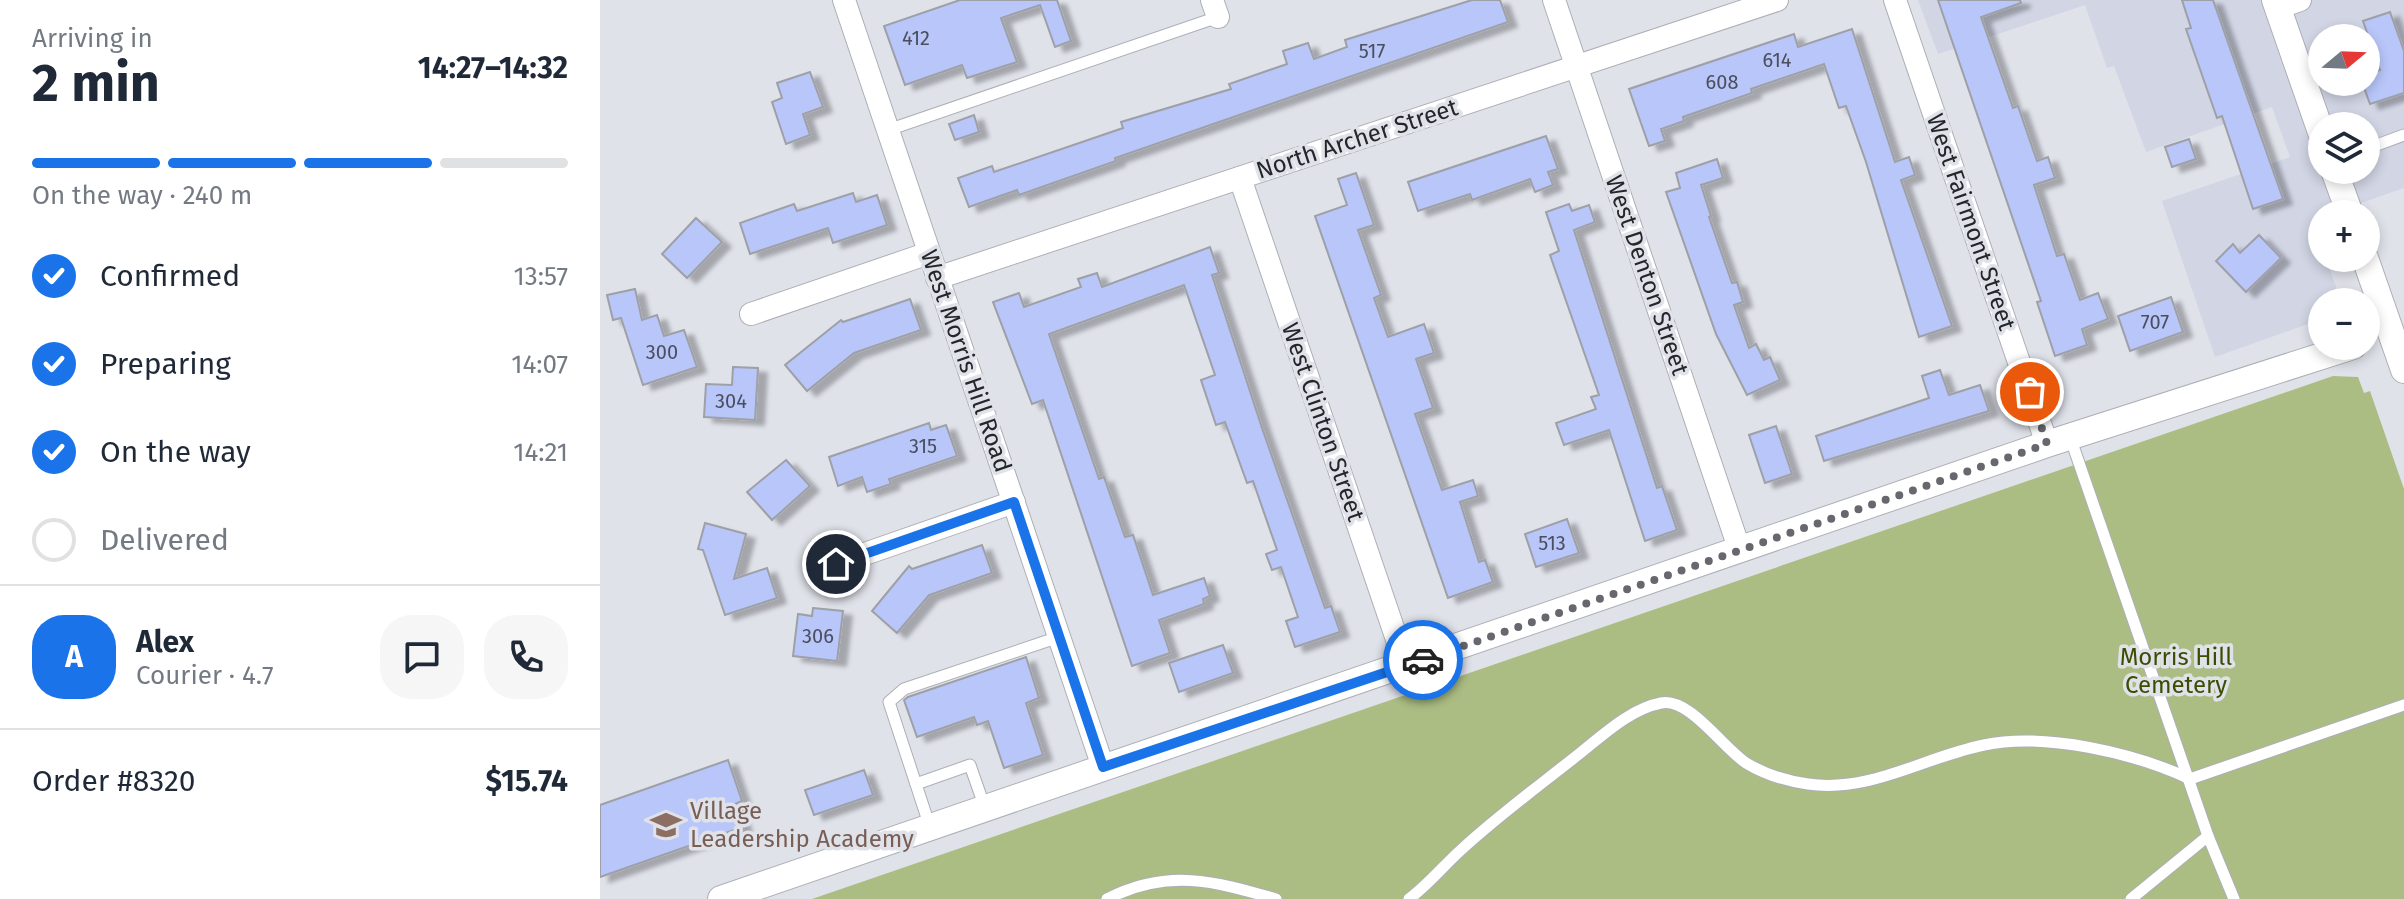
<!DOCTYPE html>
<html lang="en">
<head>
<meta charset="utf-8">
<style>
  :root { --surface:#fff; --page:#f6f6f7; --text:#1f2937; --muted:#747a83; --line:#e0e1e3; --accent:#1a73e8 }
  body { margin:0; font-family:"Fira Sans",sans-serif; background:var(--page); color:var(--text); height:100vh; display:flex; flex-direction:column; font-size:30px; white-space:nowrap }
  * { box-sizing:border-box; margin:0 }
  p { font-size:26px; color:var(--muted) }
  .icon { flex:none; width:44px; height:44px; fill:none; stroke:currentColor; stroke-width:2; stroke-linecap:round; stroke-linejoin:round }
  .map { position:relative; flex:1; overflow:hidden }
  .side { display:flex; flex-direction:column; background:var(--surface); width:600px }
  .side>* { flex:none }
  .needle { width:52px; rotate:71deg }
  .controls { position:absolute; left:1708px; top:24px; display:grid; gap:16px }
  .controls a { display:grid; place-items:center; width:72px; height:72px; border-radius:50%; background:var(--surface); box-shadow:0 4px 12px #0003; font-size:40px }
  .pin { position:absolute; display:grid; place-items:center; width:68px; height:68px; color:#fff; margin:-34px; border:4px solid #fff; border-radius:50%; box-shadow:0 2px 8px #0007 }
  .courier { position:absolute; display:grid; place-items:center; width:80px; height:80px; margin:-40px; border:6px solid #1a73e8; border-radius:50%; background:#fff; color:#222; box-shadow:0 2px 10px #0007 }
  .head em { font-style:normal; font-weight:700 }
  .head div { display:flex; flex-direction:column-reverse }
  .head { display:flex; align-items:center; justify-content:space-between; height:136px; padding:0 32px }
  h1 { font-size:52px; font-weight:700; line-height:60px }
  .bar { display:grid; grid-template-columns:repeat(4,1fr); gap:12px 8px; align-content:center; height:96px; padding:0 32px }
  .bar i { height:10px; border-radius:6px; background:var(--line) }
  .bar .on { background:var(--accent) }
  .bar p { grid-column:span 4 }
  .line { display:flex; align-items:center; gap:20px; padding:0 32px; border-top:2px solid var(--line) }
  .line div { flex:1 }
  .round { display:grid; place-items:center; flex:none; width:84px; height:84px; border-radius:32px; background:var(--page) }
  ol { padding:0 32px; list-style:none }
  li { display:flex; align-items:center; gap:24px; height:88px }
  li p { margin-inline-start:auto }
  li .icon { padding:8px; border-radius:50%; background:var(--accent); color:#fff; stroke-width:4 }
  li:last-child { color:var(--muted) }
  li i { width:44px; height:44px; border:4px solid var(--line); border-radius:50% }
  main { display:flex; flex:1; min-height:0 }
  .map>svg:first-child { display:block }
</style>
</head>
<body>
<main>
<section class="side">
<div class="head"><div><h1>2 min</h1><p>Arriving in</p></div><em>14:27–14:32</em></div>
<div class="bar"><i class="on"></i><i class="on"></i><i class="on"></i><i></i><p>On the way · 240 m</p></div>
<ol>
<li><svg class="icon" aria-label="check" viewBox="0 0 24 24"><path d="M5 12l5 5 9-10"/></svg>Confirmed<p>13:57</p></li>
<li><svg class="icon" aria-label="check" viewBox="0 0 24 24"><path d="M5 12l5 5 9-10"/></svg>Preparing<p>14:07</p></li>
<li><svg class="icon" aria-label="check" viewBox="0 0 24 24"><path d="M5 12l5 5 9-10"/></svg>On the way<p>14:21</p></li>
<li><i></i>Delivered</li>
</ol>
<div class="line" style="height:144px"><b class="round" style="background:var(--accent);color:#fff">A</b><div><b>Alex</b><p>Courier · 4.7</p></div><a class="round"><svg class="icon" aria-label="chat" viewBox="0 0 24 24"><path d="M4 5h16v11H9l-5 4z"/></svg></a><a class="round"><svg class="icon" aria-label="phone" viewBox="0 0 24 24"><path d="M5 4h4l2 5-3 2q2 4 5 5l2-3 5 2v4C11 20 4 13 5 4z"/></svg></a></div>
<div class="line" style="height:104px"><div>Order #8320</div><b>$15.74</b></div>
</section>
<div class="map">
<svg width="1804" height="899" viewBox="0 0 1804 899">
  <defs>
    <filter id="shadow"><feDropShadow dx="9" dy="5" stdDeviation="2" flood-color="#0004"/></filter>
  </defs>
  <rect width="100%" height="100%" fill="#e0e2ea"/>
  <path fill="#d1d5e4" fill-rule="evenodd" d="M1318 0H1804V188L1712 220 1722 258H1726L1741 301 1722 302V319L1615 357 1562 201 1690 157 1672 107 1546 152 1514 66 1507 68 1485 5 1338 54ZM1722 38H1766V82H1722ZM1722 126H1766V170H1722Z"/>
  <path fill="#abbd83" d="M1733 376 1758 377 1764 393 1770 391 1804 489V899H212Z"/>
  <g fill="#b8c6f9" stroke="#9ea0a7" stroke-width="2" filter="url(#shadow)">
    <path d="M360 0H457L471 41 455 47 440 5 401 18 417 62 367 78 362 65 305 85 284 26Z"/>
    <path d="M872 0H900L908 22 515 158 516 161 419 195 417 190 369 207 358 178 392 166 394 172 523 128 521 122 631 89 629 84 687 64 683 51 708 43 714 59 747 47 745 40Z"/>
    <path d="M1338 0H1420L1421 3 1381 17 1413 108 1418 106 1437 161 1448 157 1455 178 1434 185 1457 256 1464 254 1480 300 1498 293 1508 319 1482 329 1487 345 1455 356 1437 302 1441 301Z"/>
    <path d="M1582 0H1613L1683 199 1653 209 1622 116 1617 118 1586 29 1591 28Z"/>
    <path d="M1790 12 1804 51V93L1770 104 1762 82H1766V74L1780 70 1763 21Z"/>
    <path d="M1252 29 1295 162 1309 157 1315 175 1301 180 1352 326 1319 337 1266 162 1246 106 1239 108 1224 64 1151 89 1152 93 1083 117 1084 121 1061 129 1065 141 1049 146 1029 89 1194 34 1198 47Z"/>
    <path d="M210 72 223 107 203 114 210 135 186 144 172 102 182 98 177 83Z"/>
    <path d="M374 115 379 132 355 140 349 124Z"/>
    <path d="M946 136 958 169 948 172 953 185 935 192 930 179 872 200 870 194 818 211 808 182Z"/>
    <path d="M1589 139 1596 159 1572 167 1565 147Z"/>
    <path d="M1117 159 1123 178 1101 185 1111 216 1109 217 1132 283 1137 282 1143 302 1134 305 1149 348 1156 344 1164 360 1170 357 1180 380 1147 395 1116 334 1066 192 1080 188 1076 173Z"/>
    <path d="M756 173 774 225 758 230 781 295 774 298 788 337 824 324 834 353 816 359 833 408 815 414 842 490 873 480 878 496 860 502 879 562 885 560 893 582 848 598 715 216 747 205 738 179Z"/>
    <path d="M253 193 256 202 277 195 287 225 233 243 228 228 150 254 140 223 194 204 197 211Z"/>
    <path d="M969 204 972 211 989 205 995 222 974 230 1057 488 1062 486 1077 530 1045 541 1009 430 964 445 956 423 996 409 991 397 999 395 950 255 959 251 946 212Z"/>
    <path d="M96 218 122 242 87 278 62 254Z"/>
    <path d="M1659 235 1681 258 1646 292 1616 261 1633 244 1640 253Z"/>
    <path d="M610 247 619 273 612 275 662 428 725 608 731 606 740 632 695 647 686 621 698 617 681 567 672 570 666 554 677 550 653 481 647 483 625 422 616 425 601 380 615 375 584 285 449 334 499 479 504 477 525 537 533 535 553 595 604 578 610 596 603 599 604 604 559 620 570 653 532 666 443 400 432 404 393 302 419 293 424 307 481 287 478 279 497 273 502 287Z"/>
    <path d="M35 289 42 320 57 315 64 336 84 330 97 367 43 385 21 318 13 320 7 295Z"/>
    <path d="M1571 297 1583 332 1530 351 1518 316Z"/>
    <path d="M310 299 321 330 254 353 207 391 185 365 241 320 243 322Z"/>
    <path d="M133 367 158 368 155 420 104 417 106 384 132 385Z"/>
    <path d="M1340 370 1349 395 1380 385 1389 411 1224 461 1216 436 1329 398 1322 376Z"/>
    <path d="M329 423 331 430 346 425 357 456 289 479 291 484 267 492 262 477 238 486 229 457Z"/>
    <path d="M1176 426 1192 474 1165 483 1149 435Z"/>
    <path d="M186 460 210 486 172 520 147 492Z"/>
    <path d="M967 519 979 553 936 567 925 534Z"/>
    <path d="M105 523 146 534 134 579 167 568 177 598 125 615 103 550 98 549Z"/>
    <path d="M382 545 392 573 329 595 297 633 272 611 309 566 312 569Z"/>
    <path d="M213 608 243 611 237 661 193 656 198 614 212 616Z"/>
    <path d="M623 645 633 673 579 692 569 663Z"/>
    <path d="M426 657 439 698 426 703 443 755 404 768 388 721 377 725 374 717 317 737 304 700 308 697Z"/>
    <path d="M128 760 142 801 135 804 143 827 0 877V805Z"/>
    <path d="M264 770 273 795 214 815 205 790Z"/>
  </g>
  <g fill="none" stroke-linecap="round" stroke-linejoin="round">
    <defs>
      <g id="service">
        <path d="M288 130 618 17"/>
        <path d="M1766 149 1804 135"/>
        <path d="M1470 437 1608 836 1634 899"/>
        <path d="M316 784 370 765 385 808"/>
        <path d="M330 827 289 702 304 689 459 637"/>
        <path d="M507 899C568 868 614 881 676 899"/>
        <path d="M809 899C829 884 844 865 862 849 899 815 940 785 979 754 1003 735 1030 709 1061 703 1089 697 1122 747 1146 763 1166 775 1186 781 1208 784 1271 793 1324 757 1384 745 1444 732 1535 753 1590 779L1804 705"/>
        <path d="M1531 899 1608 836"/>
      </g>
      <g id="minor">
        <path d="M244 0 503 767"/>
        <path d="M612 0 618 17"/>
        <path d="M954 0 1140 551"/>
        <path d="M1295 0 1447 444"/>
        <path d="M1677 8 1700 0"/>
        <path d="M640 178 806 666"/>
        <path d="M337 278 1177 0"/>
        <path d="M151 314 329 253"/>
        <path d="M236 564 414 502"/>
      </g>
      <g id="tertiary">
        <path d="M1675 0 1722 135"/>
        <path d="M1734 170 1750 214"/>
        <path d="M1765 258 1804 370"/>
        <path d="M121 899 1447 444 1753 346"/>
      </g>
    </defs>
    <use href="#service" stroke="#adafb6" stroke-width="13"/>
    <use href="#minor" stroke="#adafb6" stroke-width="24"/>
    <use href="#tertiary" stroke="#adafb6" stroke-width="28"/>
    <use href="#service" stroke="#fff" stroke-width="11"/>
    <use href="#minor" stroke="#fff" stroke-width="22"/>
    <use href="#tertiary" stroke="#fff" stroke-width="26"/>
  </g>
  <g fill="none" stroke-linecap="round" stroke-linejoin="round">
    <path stroke="#66686d" stroke-width="8" stroke-dasharray="0 14.4" d="M823 660 1447 444 1430 392"/>
    <path stroke="#1a73e8" stroke-width="10" d="M236 564 414 502 503 767 823 660"/>
  </g>
  <defs>
    <symbol id="school-bare" viewBox="-9 -9 18 18"><path d="M0-5L7-2L0 1L-7-2ZM-4 1L0 2.5L4 1V4Q0 6-4 4Z" fill="#8d6e63" stroke="#e0e2ea" stroke-width="2.5" paint-order="stroke"/></symbol>
  </defs>
  <g fill-rule="evenodd">
    <use href="#school-bare" x="44" y="803" width="44" height="44"/>
  </g>
  <g text-anchor="middle" dominant-baseline="central" stroke-width="7" stroke-linejoin="round" paint-order="stroke">
    <g font-size="20" fill="#4a4e5d">
      <text x="316" y="38">412</text>
      <text x="772" y="51">517</text>
      <text x="1177" y="60">614</text>
      <text x="1122" y="82">608</text>
      <text x="1555" y="322">707</text>
      <text x="62" y="352">300</text>
      <text x="131" y="401">304</text>
      <text x="323" y="446">315</text>
      <text x="952" y="543">513</text>
      <text x="218" y="636">306</text>
    </g>
    <g font-size="24" fill="#252629" stroke="#e0e2ea">
      <text transform="translate(757 139) rotate(-18)">North Archer Street</text>
      <text transform="translate(1371 222) rotate(71)">West Fairmont Street</text>
      <text transform="translate(1047 275) rotate(71)">West Denton Street</text>
      <text transform="translate(366 361) rotate(71)">West Morris Hill Road</text>
      <text transform="translate(723 422) rotate(71)">West Clinton Street</text>
    </g>
    <g font-size="24" fill="#3c4d00" stroke="#e0e2ea">
      <text x="1576" y="657">Morris Hill<tspan x="1576" dy="28">Cemetery</tspan></text>
    </g>
    <g font-size="24" fill="#785e54" stroke="#e0e2ea" text-anchor="start">
      <text x="90" y="811">Village<tspan x="90" dy="28">Leadership Academy</tspan></text>
    </g>
  </g>
</svg>
<div class="controls">
<a><svg class="needle" viewBox="-14 -14 28 28"><path d="M0-13l5 13h-10z" fill="#e53935"/><path d="M0 13l5-13h-10z" fill="#747a83"/></svg></a>
<a><svg class="icon" aria-label="layers" viewBox="0 0 24 24"><path d="M12 4l9 5-9 5-9-5zM3 14l9 5 9-5"/></svg></a>
<a>+</a>
<a>−</a>
</div>
<div class="pin" style="left:1430px;top:392px;background:#ea580c"><svg class="icon" aria-label="bag" viewBox="0 0 24 24"><path d="M5 8h14l-1 12H6zM9 8a3 3 0 0 1 6 0"/></svg></div>
<div class="pin" style="left:236px;top:564px;background:#1f2937"><svg class="icon" aria-label="home" viewBox="0 0 24 24"><path d="M3 11l9-7 9 7M6 9v11h12V9"/></svg></div>
<div class="courier" style="left:823px;top:660px"><svg class="icon" aria-label="car" viewBox="0 0 24 24"><path d="M5 17H2v-5l4-1 3-4h7l3 4 3 1v5h-3M9 17h6M6 11h13"/><circle cx="7" cy="17" r="2"/><circle cx="17" cy="17" r="2"/></svg></div>
</div>
</main>
</body>
</html>
